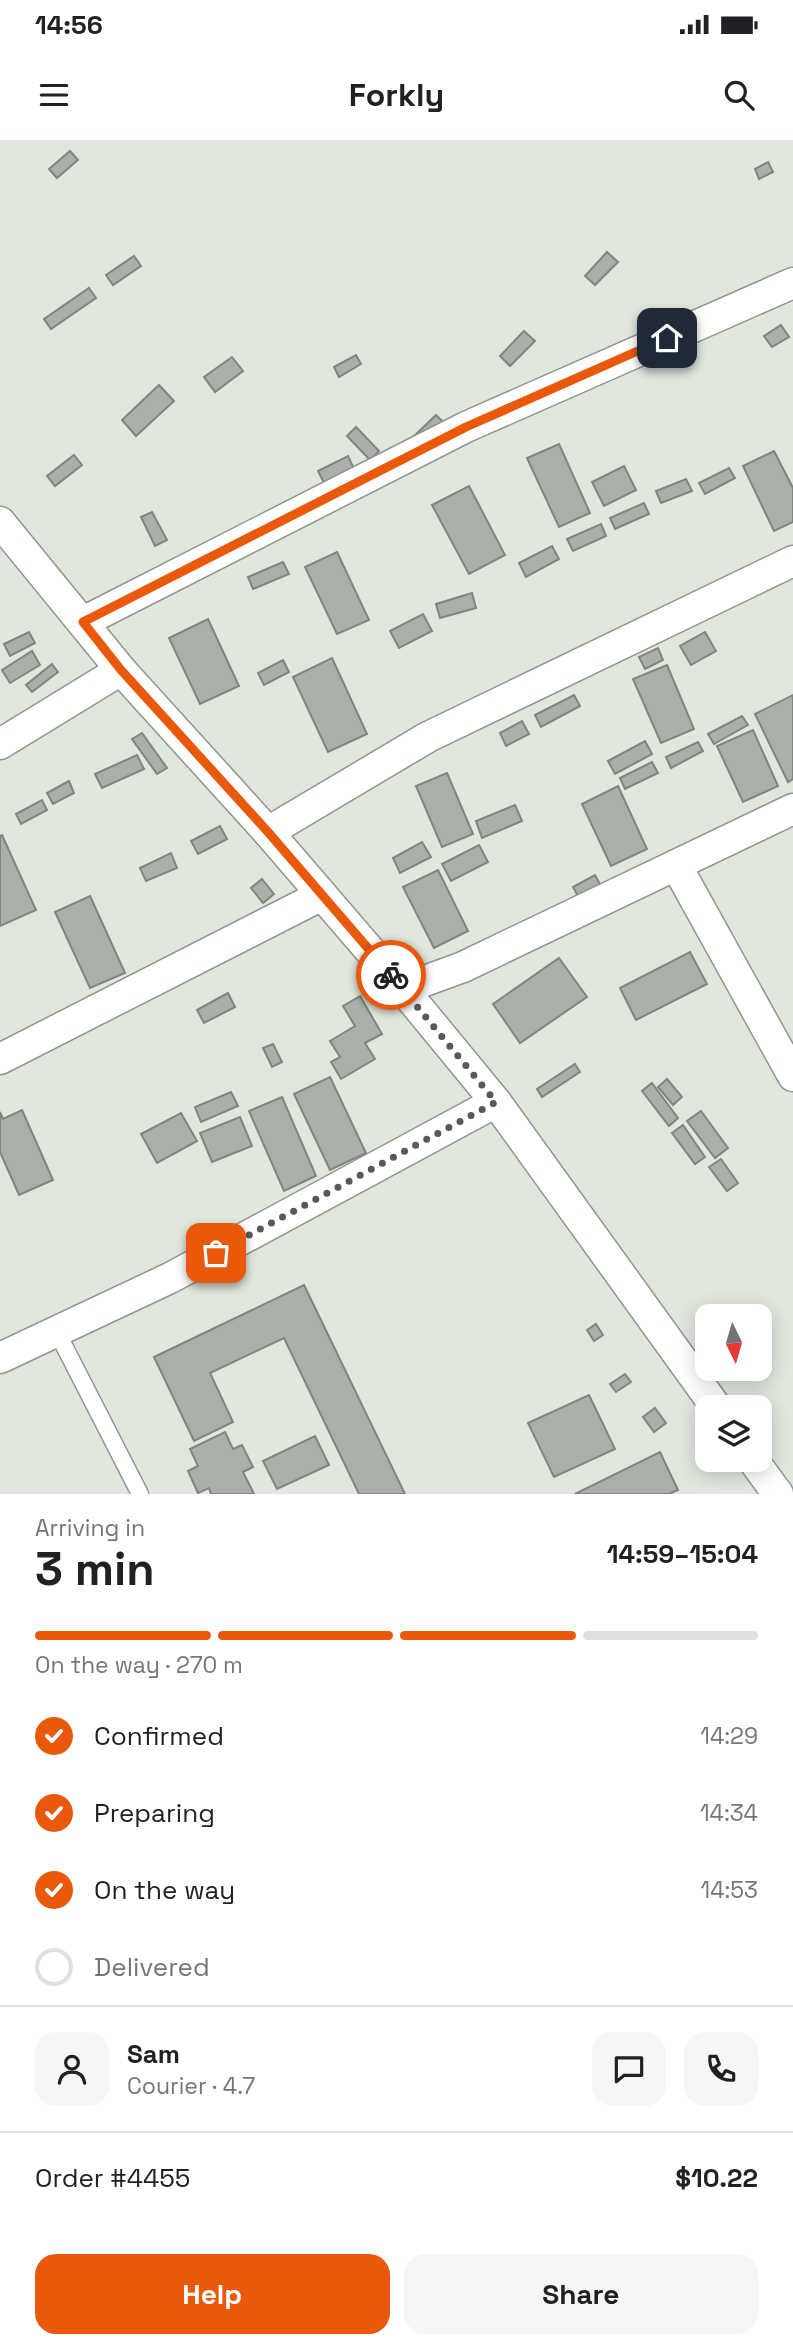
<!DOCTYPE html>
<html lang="en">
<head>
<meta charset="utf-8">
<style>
  :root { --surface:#fff; --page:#f6f6f6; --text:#202124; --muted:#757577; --line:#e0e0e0; --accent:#ea580c }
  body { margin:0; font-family:"Space Grotesk",sans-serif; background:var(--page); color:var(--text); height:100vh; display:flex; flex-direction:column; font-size:26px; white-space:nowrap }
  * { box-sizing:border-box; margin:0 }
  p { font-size:23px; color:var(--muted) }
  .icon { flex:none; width:38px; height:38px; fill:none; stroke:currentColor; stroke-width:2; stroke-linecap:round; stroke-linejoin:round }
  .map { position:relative; height:1354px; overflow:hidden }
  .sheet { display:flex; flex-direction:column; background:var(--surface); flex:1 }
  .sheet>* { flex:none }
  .needle { width:46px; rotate:175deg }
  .controls { position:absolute; left:695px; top:1164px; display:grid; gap:14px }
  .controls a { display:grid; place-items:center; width:77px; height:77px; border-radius:14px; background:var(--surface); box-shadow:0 4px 18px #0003; font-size:35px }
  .pin { position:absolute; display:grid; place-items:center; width:60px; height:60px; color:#fff; margin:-30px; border-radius:14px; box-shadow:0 4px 10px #0006 }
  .courier { position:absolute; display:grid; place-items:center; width:70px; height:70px; margin:-35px; border:5px solid #ea580c; border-radius:50%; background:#fff; color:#222; box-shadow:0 2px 9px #0007 }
  .headline em { font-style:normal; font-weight:800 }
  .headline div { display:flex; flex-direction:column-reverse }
  .headline { display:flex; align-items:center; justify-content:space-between; height:119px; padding:0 35px }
  h1 { font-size:46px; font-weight:800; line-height:52px }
  .bar { display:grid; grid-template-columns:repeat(4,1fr); gap:10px 7px; align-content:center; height:84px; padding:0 35px }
  .bar i { height:9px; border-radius:5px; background:var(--line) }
  .bar .active { background:var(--accent) }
  .bar p { grid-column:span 4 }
  .line { display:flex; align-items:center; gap:18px; padding:0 35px; border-top:2px solid var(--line) }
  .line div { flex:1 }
  .round { display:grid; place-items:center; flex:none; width:74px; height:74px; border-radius:21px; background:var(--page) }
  ol { padding:0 35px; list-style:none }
  li { display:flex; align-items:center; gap:21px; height:77px }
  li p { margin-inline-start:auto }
  li .icon { padding:7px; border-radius:50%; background:var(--accent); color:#fff; stroke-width:4 }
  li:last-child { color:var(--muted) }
  li i { width:38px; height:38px; border:4px solid var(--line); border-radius:50% }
  .button { display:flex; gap:14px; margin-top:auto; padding:14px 35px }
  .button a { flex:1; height:80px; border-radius:21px; background:var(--accent); color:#fff; font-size:28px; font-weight:800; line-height:80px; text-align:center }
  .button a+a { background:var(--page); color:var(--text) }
  .status { display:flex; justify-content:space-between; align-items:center; height:49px; padding:0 35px; background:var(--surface); direction:ltr }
  .status svg { height:19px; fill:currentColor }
  header { display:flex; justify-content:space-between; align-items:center; height:91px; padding:0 35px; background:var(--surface); font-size:32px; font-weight:800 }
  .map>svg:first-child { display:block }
</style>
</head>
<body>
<div class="status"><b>14:56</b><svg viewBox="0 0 49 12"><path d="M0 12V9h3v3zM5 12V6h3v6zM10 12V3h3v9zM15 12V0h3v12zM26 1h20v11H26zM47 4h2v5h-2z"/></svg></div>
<header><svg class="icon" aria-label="menu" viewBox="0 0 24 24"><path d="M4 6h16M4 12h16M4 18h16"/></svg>Forkly<svg class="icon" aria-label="search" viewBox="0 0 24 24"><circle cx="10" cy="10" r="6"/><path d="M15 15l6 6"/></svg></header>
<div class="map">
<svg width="793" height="1354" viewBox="0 0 793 1354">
  <rect width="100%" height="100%" fill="#e0e8de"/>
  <g fill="#a8b0a7" stroke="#7e867d" stroke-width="2">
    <path d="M70 11 78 20 57 38 49 29Z"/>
    <path d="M768 22 773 32 759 39 755 29Z"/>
    <path d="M607 112 618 122 595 145 585 136Z"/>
    <path d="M134 116 141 126 113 145 106 135Z"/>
    <path d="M89 148 96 158 51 189 44 179Z"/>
    <path d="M781 185 789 197 772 207 764 196Z"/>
    <path d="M524 191 535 201 510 226 500 216Z"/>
    <path d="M356 215 361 224 339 237 334 227Z"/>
    <path d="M232 217 243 231 215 252 204 237Z"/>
    <path d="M159 245 174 261 136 296 122 280Z"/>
    <path d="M436 275 445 284 411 299Z"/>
    <path d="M356 287 379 311 370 320 347 296Z"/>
    <path d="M559 304 590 373 559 387 527 318Z"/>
    <path d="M774 311 793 348V382L774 391 743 326Z"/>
    <path d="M74 315 82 325 55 346 47 336Z"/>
    <path d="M348 316 354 329 324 343 318 331Z"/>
    <path d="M624 326 636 350 604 366 592 342Z"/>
    <path d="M729 328 735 338 705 354 699 343Z"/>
    <path d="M686 339 692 351 661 363 656 351Z"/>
    <path d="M469 346 505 415 469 434 432 365Z"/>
    <path d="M644 363 649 374 615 389 610 378Z"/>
    <path d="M152 372 167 400 155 406 141 377Z"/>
    <path d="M601 384 606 396 573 411 567 399Z"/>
    <path d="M552 406 559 419 526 437 519 423Z"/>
    <path d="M337 412 369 480 337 494 305 427Z"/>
    <path d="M283 422 289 434 253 449 248 437Z"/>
    <path d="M472 453 476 468 440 478 436 464Z"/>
    <path d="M423 474 432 491 399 508 390 491Z"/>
    <path d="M208 479 239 546 200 564 169 498Z"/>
    <path d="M29 492 35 503 10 516 4 504Z"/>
    <path d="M705 492 716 511 691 525 680 506Z"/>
    <path d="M658 508 663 520 645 529 639 517Z"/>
    <path d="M32 511 40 525 10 543 2 530Z"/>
    <path d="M332 518 367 594 328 612 293 537Z"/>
    <path d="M283 520 289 532 264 545 258 533Z"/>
    <path d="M52 524 58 532 32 552 26 545Z"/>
    <path d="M667 525 694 589 661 603 633 539Z"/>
    <path d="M574 555 580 566 541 587 535 575Z"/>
    <path d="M793 555V639L788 642 755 574Z"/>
    <path d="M742 576 748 585 714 604 708 594Z"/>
    <path d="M522 581 529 594 506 606 500 593Z"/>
    <path d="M753 590 778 646 743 662 717 606Z"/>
    <path d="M142 593 167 628 157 634 132 599Z"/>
    <path d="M645 601 652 614 615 634 608 621Z"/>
    <path d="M698 602 703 611 671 628 666 617Z"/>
    <path d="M137 615 144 629 102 648 95 634Z"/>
    <path d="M652 622 658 633 625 649 620 638Z"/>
    <path d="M447 633 473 694 442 707 416 646Z"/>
    <path d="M69 641 74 653 53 664 47 653Z"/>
    <path d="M618 646 647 709 611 726 582 664Z"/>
    <path d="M42 660 47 670 21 684 16 674Z"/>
    <path d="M515 665 522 681 482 698 476 681Z"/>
    <path d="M220 686 227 699 198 714 191 701Z"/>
    <path d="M2 695 36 770 0 786V696Z"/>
    <path d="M422 702 431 717 400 733 393 718Z"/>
    <path d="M479 705 488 722 451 741 442 724Z"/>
    <path d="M171 713 177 728 146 741 140 728Z"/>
    <path d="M438 730 468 791 434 808 403 747Z"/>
    <path d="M595 735 603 750 581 762 573 747Z"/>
    <path d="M262 739 274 754 263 763 251 748Z"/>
    <path d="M90 756 125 833 90 848 55 772Z"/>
    <path d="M690 812 707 844 636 880 620 848Z"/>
    <path d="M559 818 587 857 520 903 493 864Z"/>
    <path d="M228 853 235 867 204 883 197 870Z"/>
    <path d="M360 856 382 894 365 903 375 919 341 939 331 922 340 917 330 901 355 886 343 866Z"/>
    <path d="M273 904 282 922 272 927 263 908Z"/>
    <path d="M575 924 580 932 542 957 537 949Z"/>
    <path d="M330 937 366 1013 330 1030 294 954Z"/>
    <path d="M667 939 682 957 673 965 658 947Z"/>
    <path d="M652 943 678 978 669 986 642 951Z"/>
    <path d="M231 952 238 966 201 982 195 967Z"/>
    <path d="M282 957 316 1036 284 1051 249 971Z"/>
    <path d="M22 970 53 1040 19 1055 0 1012V972L3 979Z"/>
    <path d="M701 971 728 1008 715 1018 687 981Z"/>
    <path d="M181 973 197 1001 157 1023 141 994Z"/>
    <path d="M240 977 252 1006 212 1022 200 993Z"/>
    <path d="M683 985 705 1017 695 1024 672 993Z"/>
    <path d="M721 1019 738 1043 727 1051 709 1027Z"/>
    <path d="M304 1145 405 1354H359L284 1198 210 1233 233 1282 194 1301 154 1217Z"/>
    <path d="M596 1184 603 1195 594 1201 587 1190Z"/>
    <path d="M625 1234 631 1242 616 1252 610 1244Z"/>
    <path d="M589 1255 615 1309 554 1337 528 1283Z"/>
    <path d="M655 1268 666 1283 654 1292 643 1277Z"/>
    <path d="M225 1292 233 1309 242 1305 253 1327 243 1332 254 1354H211L209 1348 198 1353 188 1331 198 1326 190 1309Z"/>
    <path d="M315 1296 329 1325 277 1349 263 1321Z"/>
    <path d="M660 1312 678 1350 669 1354H575Z"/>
  </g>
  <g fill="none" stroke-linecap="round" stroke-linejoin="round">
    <defs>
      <path id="lane" d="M57 1192 140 1354"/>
      <g id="street">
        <path d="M0 382 121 530 268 692 403 849 496 962 716 1267"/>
        <path d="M83 482 466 287 793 143"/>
        <path d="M0 604 121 530"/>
        <path d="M268 692 428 597 793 421"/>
        <path d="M676 725 793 936"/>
        <path d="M403 849 463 827 793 669"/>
        <path d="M0 919 322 755"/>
        <path d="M0 1218 170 1138 496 962"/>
        <path d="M753 1320 778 1354"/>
      </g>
    </defs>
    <use href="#lane" stroke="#8e968d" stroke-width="19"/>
    <use href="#street" stroke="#8e968d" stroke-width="33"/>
    <use href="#lane" stroke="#fff" stroke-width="16"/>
    <use href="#street" stroke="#fff" stroke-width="30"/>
  </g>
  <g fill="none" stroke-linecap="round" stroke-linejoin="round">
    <path stroke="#555a54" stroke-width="7" stroke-dasharray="0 12.6" d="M216 1113 496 962 391 835"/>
    <path stroke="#ea580c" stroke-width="9" d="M391 835 268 692 121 530 83 482 466 287 667 198"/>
  </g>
</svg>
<div class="controls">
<a><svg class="needle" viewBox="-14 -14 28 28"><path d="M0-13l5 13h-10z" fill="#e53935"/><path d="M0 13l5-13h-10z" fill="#757577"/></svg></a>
<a><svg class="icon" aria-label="layers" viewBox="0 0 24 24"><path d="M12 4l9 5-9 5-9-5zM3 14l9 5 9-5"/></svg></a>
</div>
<div class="pin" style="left:216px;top:1113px;background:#ea580c"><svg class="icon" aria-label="bag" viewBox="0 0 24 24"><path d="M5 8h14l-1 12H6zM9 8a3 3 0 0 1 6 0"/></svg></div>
<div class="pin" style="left:667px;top:198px;background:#1f2937"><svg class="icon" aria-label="home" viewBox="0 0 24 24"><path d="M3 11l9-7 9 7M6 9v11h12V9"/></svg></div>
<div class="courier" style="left:391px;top:835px"><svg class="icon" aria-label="bike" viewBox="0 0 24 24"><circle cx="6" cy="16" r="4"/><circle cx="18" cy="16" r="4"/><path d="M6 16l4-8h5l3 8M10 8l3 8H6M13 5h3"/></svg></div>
</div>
<section class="sheet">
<div class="headline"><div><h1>3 min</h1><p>Arriving in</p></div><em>14:59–15:04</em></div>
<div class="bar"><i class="active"></i><i class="active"></i><i class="active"></i><i></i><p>On the way · 270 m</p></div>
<ol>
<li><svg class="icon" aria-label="check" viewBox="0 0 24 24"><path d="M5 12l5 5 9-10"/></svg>Confirmed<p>14:29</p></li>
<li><svg class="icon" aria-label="check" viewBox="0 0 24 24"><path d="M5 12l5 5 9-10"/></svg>Preparing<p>14:34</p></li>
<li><svg class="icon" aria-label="check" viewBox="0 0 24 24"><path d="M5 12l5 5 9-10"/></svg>On the way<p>14:53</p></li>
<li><i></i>Delivered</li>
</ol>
<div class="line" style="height:126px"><a class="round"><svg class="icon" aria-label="person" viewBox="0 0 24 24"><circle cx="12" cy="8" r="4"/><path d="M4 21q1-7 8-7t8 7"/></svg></a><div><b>Sam</b><p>Courier · 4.7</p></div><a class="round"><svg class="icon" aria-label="chat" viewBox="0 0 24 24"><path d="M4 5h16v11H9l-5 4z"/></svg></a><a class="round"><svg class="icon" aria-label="phone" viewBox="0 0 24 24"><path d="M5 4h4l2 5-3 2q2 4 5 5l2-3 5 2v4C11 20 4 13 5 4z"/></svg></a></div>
<div class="line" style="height:91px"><div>Order #4455</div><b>$10.22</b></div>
<div class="button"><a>Help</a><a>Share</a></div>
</section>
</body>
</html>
